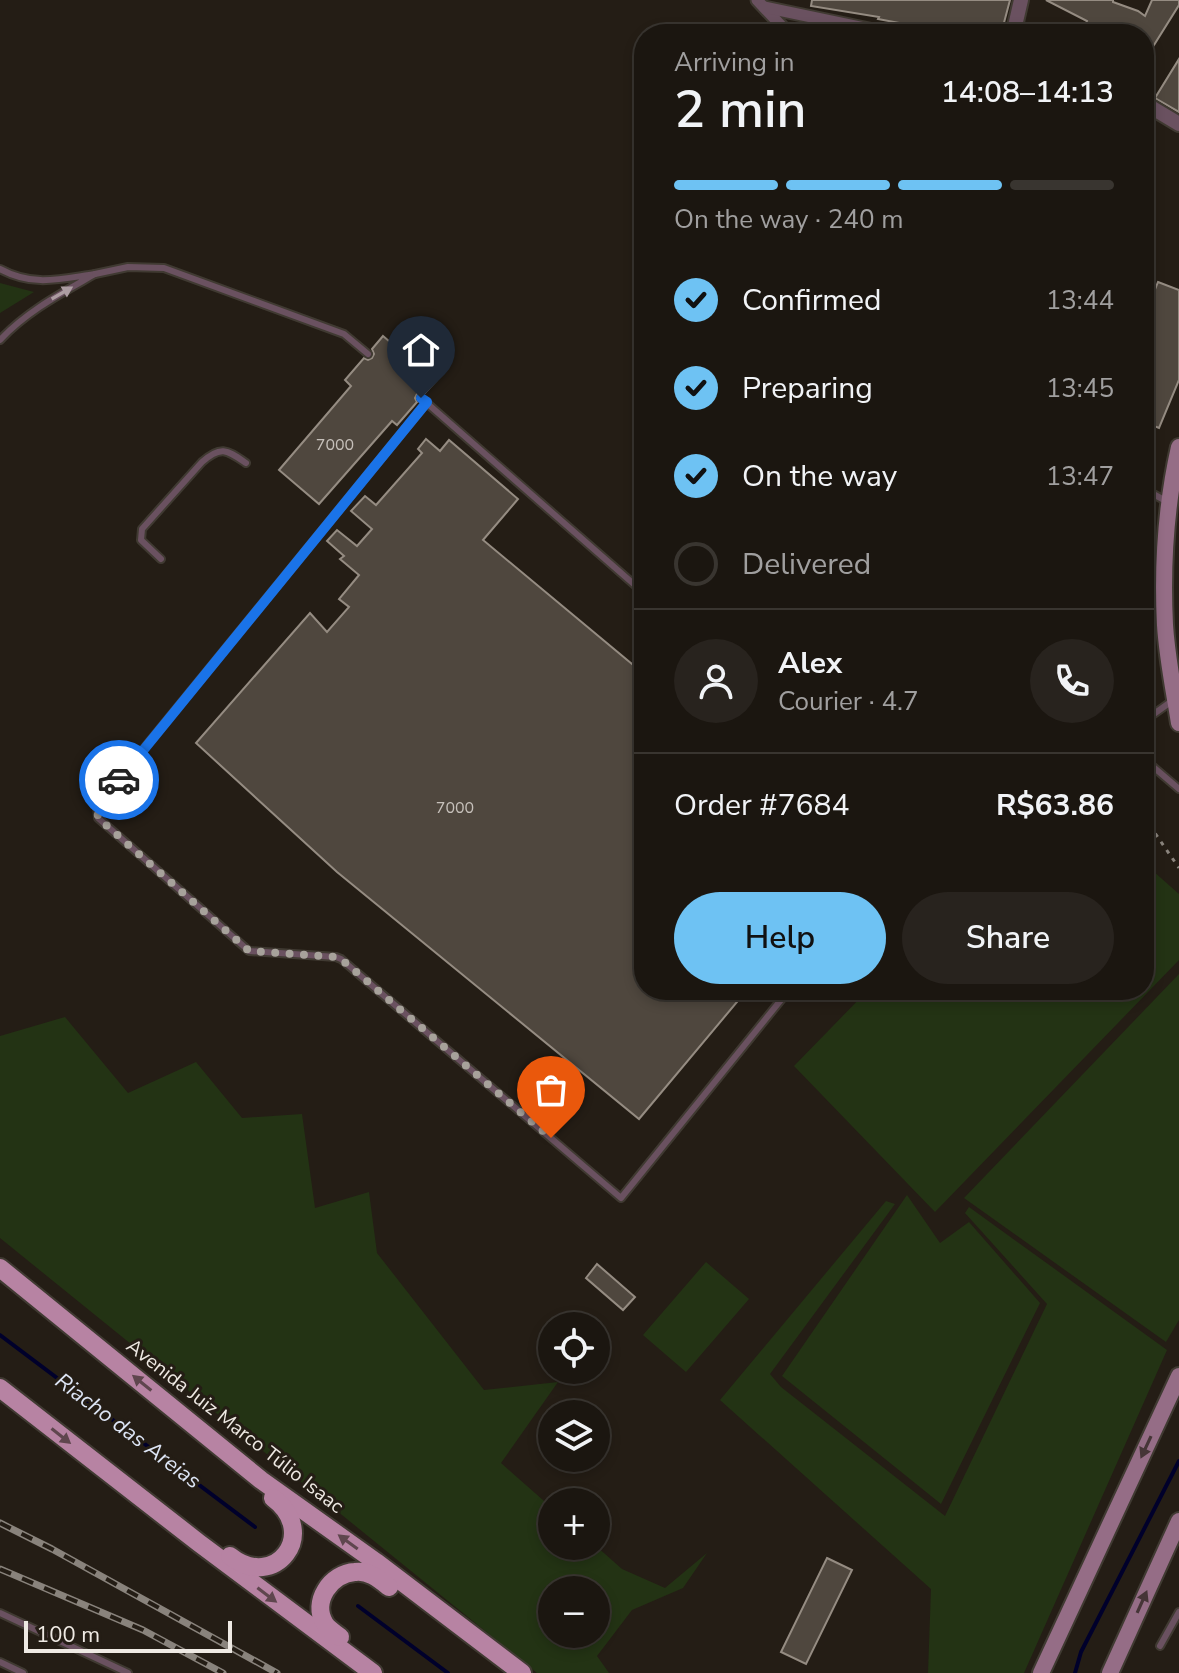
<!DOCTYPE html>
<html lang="en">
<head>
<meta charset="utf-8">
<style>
  :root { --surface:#1b1610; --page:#28231e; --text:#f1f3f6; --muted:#a09f9f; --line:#393530; --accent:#6ec2f3 }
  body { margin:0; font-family:"Nunito Sans",sans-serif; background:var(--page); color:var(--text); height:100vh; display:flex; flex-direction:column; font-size:30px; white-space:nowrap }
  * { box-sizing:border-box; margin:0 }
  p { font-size:26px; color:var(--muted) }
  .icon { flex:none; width:44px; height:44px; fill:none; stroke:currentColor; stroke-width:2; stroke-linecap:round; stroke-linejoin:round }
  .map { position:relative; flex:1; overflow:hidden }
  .panel { position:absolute; left:634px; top:24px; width:520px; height:976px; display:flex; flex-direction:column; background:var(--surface); border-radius:32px; box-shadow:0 4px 12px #0003,0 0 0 2px var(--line) }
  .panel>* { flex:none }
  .tools { position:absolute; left:538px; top:1312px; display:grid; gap:16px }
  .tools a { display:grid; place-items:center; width:72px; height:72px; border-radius:50%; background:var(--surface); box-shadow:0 4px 12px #0003,0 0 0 2px var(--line); font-size:40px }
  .scale { position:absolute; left:24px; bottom:20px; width:208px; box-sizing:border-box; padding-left:8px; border:4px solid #eee9e3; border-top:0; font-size:22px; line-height:28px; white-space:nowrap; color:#eee9e3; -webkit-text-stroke:6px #241d15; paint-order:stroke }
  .pin { position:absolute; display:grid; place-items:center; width:68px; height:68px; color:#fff; margin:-82px -34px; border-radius:50% 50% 50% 0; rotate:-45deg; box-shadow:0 0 8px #0007 }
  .pin .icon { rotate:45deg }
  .courier { position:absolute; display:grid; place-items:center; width:80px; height:80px; margin:-40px; border:6px solid #1a73e8; border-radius:50%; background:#fff; color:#222; box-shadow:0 2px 10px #0007 }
  .headline em { font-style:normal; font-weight:600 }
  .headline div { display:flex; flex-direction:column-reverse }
  .headline { display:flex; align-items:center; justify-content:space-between; height:136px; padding:0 40px }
  h1 { font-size:52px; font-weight:600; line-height:60px }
  .bar { display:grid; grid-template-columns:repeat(4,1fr); gap:12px 8px; align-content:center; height:96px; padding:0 40px }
  .bar i { height:10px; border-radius:6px; background:var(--line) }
  .bar .selected { background:var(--accent) }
  .bar p { grid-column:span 4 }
  .line { display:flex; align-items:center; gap:20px; padding:0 40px; border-top:2px solid var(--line) }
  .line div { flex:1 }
  .round { display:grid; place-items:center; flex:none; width:84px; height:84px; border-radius:42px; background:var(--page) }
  ol { padding:0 40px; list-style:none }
  li { display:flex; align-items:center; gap:24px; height:88px }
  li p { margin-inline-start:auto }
  li .icon { padding:8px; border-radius:50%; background:var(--accent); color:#111; stroke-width:4 }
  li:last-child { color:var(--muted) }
  li i { width:44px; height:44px; border:4px solid var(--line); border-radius:50% }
  .button { display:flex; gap:16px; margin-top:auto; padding:16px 40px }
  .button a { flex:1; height:92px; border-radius:48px; background:var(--accent); color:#111; font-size:32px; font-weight:600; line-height:92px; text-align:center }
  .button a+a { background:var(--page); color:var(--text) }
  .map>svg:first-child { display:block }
</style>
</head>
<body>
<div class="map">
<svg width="1179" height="1673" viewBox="0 0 1179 1673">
  <rect width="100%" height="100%" fill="#241d15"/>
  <g fill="#233314" fill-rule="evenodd">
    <path d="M0 283 34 292 0 313Z"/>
    <path d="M1144 863 1179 894V960L935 1212 794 1066 868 990H1144Z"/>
    <path d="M1179 974V1320L1166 1342 964 1198Z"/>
    <path d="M65 1017 128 1093 196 1062 242 1118 302 1114 315 1208 369 1192 377 1253 484 1390 558 1382 501 1463 552 1508V1546H596L622 1569 665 1588 707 1553 683 1588 632 1610 597 1656 609 1673H537L0 1238V1036ZM596 1590V1634H552V1590Z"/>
    <path d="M907 1195 940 1243 969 1222 1040 1303 941 1504 782 1376Z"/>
    <path d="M886 1201 895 1204 770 1374 781 1387 945 1516 1047 1304 965 1213 969 1207 1167 1350 1024 1673H928L931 1589 720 1400Z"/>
    <path d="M706 1262 749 1299 686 1372 643 1335Z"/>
  </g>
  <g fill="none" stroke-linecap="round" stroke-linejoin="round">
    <g stroke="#00002b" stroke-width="4">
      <path d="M0 1335 255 1527"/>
      <path d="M358 1606 448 1673"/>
      <path d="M1075 1673 1081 1652 1179 1461"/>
    </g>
  </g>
  <g fill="#4f473e" stroke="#958c82" stroke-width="2">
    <path d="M812 0H1010L1001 34H946L925 31 926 28 878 19 879 17 811 6Z"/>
    <path d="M1046 0H1113V2L1138 11 1145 16 1152 0H1179V5L1144 61V34H1082L1087 21Z"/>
    <path d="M1179 59V112L1155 98Z"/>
    <path d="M1158 282 1179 290V380L1159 428 1144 422V317Z"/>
    <path d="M383 336 436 381 425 393 421 392 417 394 415 398 417 402 397 425 392 421 319 504 279 470 351 386 345 380 364 358 368 360 372 358 374 354 372 349Z"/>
    <path d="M426 439 440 451 449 440 518 499 483 540 644 674V990H747L639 1119 337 872 196 743 310 613 327 632 349 607 339 599 359 575 340 559 344 556 327 541 337 530 357 546 372 529 351 511 365 496 376 505 422 453 418 449Z"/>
    <path d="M597 1264 635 1297 623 1310 586 1278Z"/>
    <path d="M827 1558 852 1570 806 1664 781 1652Z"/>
  </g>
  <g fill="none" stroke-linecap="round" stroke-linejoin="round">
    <defs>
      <g id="service">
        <path d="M0 269C33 287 60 279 95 274 62 293 27 311 0 340"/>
        <path d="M95 274 128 267 164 268 344 334 368 354"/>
        <path d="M421 398 644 593"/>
        <path d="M427 402 97 806 98 818 249 951 336 957 341 959 621 1198 789 990"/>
        <path d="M1144 447 1149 449 1144 468"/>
        <path d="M1144 489 1166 501"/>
        <path d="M161 559 141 540 142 529 202 462C221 445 227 450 246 463"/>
        <path d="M1144 721 1172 701"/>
        <path d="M1144 759 1179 789"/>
        <path d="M0 1613 128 1673"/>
        <path d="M1160 1646 1179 1612"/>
        <path d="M0 1662 23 1673"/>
      </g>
      <g id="minor">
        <path d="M757 0 789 34"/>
        <path d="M764 7 893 34"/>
      </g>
      <g id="tertiary">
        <path d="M1021 0 1015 26 1028 34"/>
        <path d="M1144 103 1179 124"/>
      </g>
      <g id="secondary">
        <path d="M1179 447C1166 505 1162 566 1165 625 1167 658 1174 691 1179 723"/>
        <path d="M1041 1673 1179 1376"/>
        <path d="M1110 1673 1179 1521"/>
      </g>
      <g id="primary">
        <path d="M0 1268 261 1480 376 1562 522 1673"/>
        <path d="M0 1388 199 1543 373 1673"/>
        <path d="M230 1556C275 1592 320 1533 273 1498"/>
        <path d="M340 1637C335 1633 328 1629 325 1624 311 1602 331 1573 355 1572 368 1570 379 1579 389 1587"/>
      </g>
    </defs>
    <use href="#service" stroke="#403a32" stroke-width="10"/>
    <use href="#minor" stroke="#403a32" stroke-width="15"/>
    <use href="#tertiary" stroke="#403a32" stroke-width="18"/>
    <use href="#secondary" stroke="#403a32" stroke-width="20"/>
    <use href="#primary" stroke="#403a32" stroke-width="22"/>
    <path stroke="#8a847d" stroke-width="3" stroke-dasharray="4 6" stroke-linecap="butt" d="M1144 817 1179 868"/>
    <use href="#service" stroke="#6a5160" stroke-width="6"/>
    <use href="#minor" stroke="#6a5160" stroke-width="11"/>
    <use href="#tertiary" stroke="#6a5160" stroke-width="14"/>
    <use href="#secondary" stroke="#956d86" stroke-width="16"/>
    <use href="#primary" stroke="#b783a3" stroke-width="18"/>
    <defs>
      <g id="rail">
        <path d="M0 1523 52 1549 277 1673"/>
        <path d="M0 1569 143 1630 223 1673"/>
      </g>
    </defs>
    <use href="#rail" stroke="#89837c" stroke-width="7"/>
    <use href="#rail" stroke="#241d15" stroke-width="4" stroke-dasharray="12" stroke-linecap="butt"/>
  </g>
  <defs><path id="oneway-solid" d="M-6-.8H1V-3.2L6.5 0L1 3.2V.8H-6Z" transform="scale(2)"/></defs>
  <use fill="#ac9da2" href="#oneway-solid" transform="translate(62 293) rotate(-30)"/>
  <g fill="#5f464e">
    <use href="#oneway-solid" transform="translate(142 1383) rotate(-141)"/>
    <use href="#oneway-solid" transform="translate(61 1436) rotate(38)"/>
    <use href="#oneway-solid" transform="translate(348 1542) rotate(-144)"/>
    <use href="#oneway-solid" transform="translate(267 1595) rotate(37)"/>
  </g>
  <g fill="#463537">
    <use href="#oneway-solid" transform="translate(1146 1447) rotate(115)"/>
    <use href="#oneway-solid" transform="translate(1142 1602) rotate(-66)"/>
  </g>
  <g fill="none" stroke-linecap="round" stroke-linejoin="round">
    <path stroke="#a7a29b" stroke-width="8" stroke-dasharray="0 14.4" d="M119 780 97 806 98 818 249 951 336 957 341 959 551 1138"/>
    <path stroke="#1a73e8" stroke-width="10" d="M119 780 427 402 421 398"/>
  </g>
  <g text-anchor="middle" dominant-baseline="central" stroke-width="6" stroke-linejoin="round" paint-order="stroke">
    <g font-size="16" fill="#c6c0ba">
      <text x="335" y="445">7000</text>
      <text x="455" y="808">7000</text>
    </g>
    <g font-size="20" fill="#eee9e3" stroke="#241d15">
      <text transform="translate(235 1426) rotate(38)">Avenida Juiz Marco Túlio Isaac</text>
    </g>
    <g font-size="22" font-style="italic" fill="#dde5f5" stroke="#241d15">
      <text transform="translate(128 1431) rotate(37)">Riacho das Areias</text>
    </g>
  </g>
</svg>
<div class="tools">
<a><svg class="icon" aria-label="locate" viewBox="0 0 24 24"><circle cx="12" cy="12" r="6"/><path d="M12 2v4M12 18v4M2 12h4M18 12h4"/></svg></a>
<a><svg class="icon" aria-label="layers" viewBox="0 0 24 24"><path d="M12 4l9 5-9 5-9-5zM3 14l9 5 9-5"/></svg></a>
<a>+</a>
<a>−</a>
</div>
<div class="scale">100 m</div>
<div class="pin" style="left:551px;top:1138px;background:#ea580c"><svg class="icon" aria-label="bag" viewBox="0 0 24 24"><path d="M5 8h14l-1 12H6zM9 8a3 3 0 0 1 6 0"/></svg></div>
<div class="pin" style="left:421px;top:398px;background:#1f2937"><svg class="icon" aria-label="home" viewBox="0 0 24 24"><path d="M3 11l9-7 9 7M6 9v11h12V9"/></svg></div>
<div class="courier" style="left:119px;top:780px"><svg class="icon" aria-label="car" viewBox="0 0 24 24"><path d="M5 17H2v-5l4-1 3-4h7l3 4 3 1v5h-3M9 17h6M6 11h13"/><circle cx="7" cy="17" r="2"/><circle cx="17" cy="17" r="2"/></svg></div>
<section class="panel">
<div class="headline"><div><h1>2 min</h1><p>Arriving in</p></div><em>14:08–14:13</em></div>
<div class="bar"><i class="selected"></i><i class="selected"></i><i class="selected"></i><i></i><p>On the way · 240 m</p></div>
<ol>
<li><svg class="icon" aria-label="check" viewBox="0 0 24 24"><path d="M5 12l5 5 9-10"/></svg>Confirmed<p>13:44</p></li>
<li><svg class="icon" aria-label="check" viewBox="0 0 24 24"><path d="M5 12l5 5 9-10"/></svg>Preparing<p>13:45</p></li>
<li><svg class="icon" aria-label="check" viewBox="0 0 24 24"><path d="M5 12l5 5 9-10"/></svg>On the way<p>13:47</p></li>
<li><i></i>Delivered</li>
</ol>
<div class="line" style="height:144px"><a class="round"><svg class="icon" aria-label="person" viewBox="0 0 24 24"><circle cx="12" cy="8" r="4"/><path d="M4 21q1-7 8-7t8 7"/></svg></a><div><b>Alex</b><p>Courier · 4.7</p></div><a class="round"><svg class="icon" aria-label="phone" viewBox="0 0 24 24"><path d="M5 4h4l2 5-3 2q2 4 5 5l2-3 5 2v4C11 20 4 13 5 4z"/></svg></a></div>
<div class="line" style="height:104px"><div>Order #7684</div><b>R$63.86</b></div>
<div class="button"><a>Help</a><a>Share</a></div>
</section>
</div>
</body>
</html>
